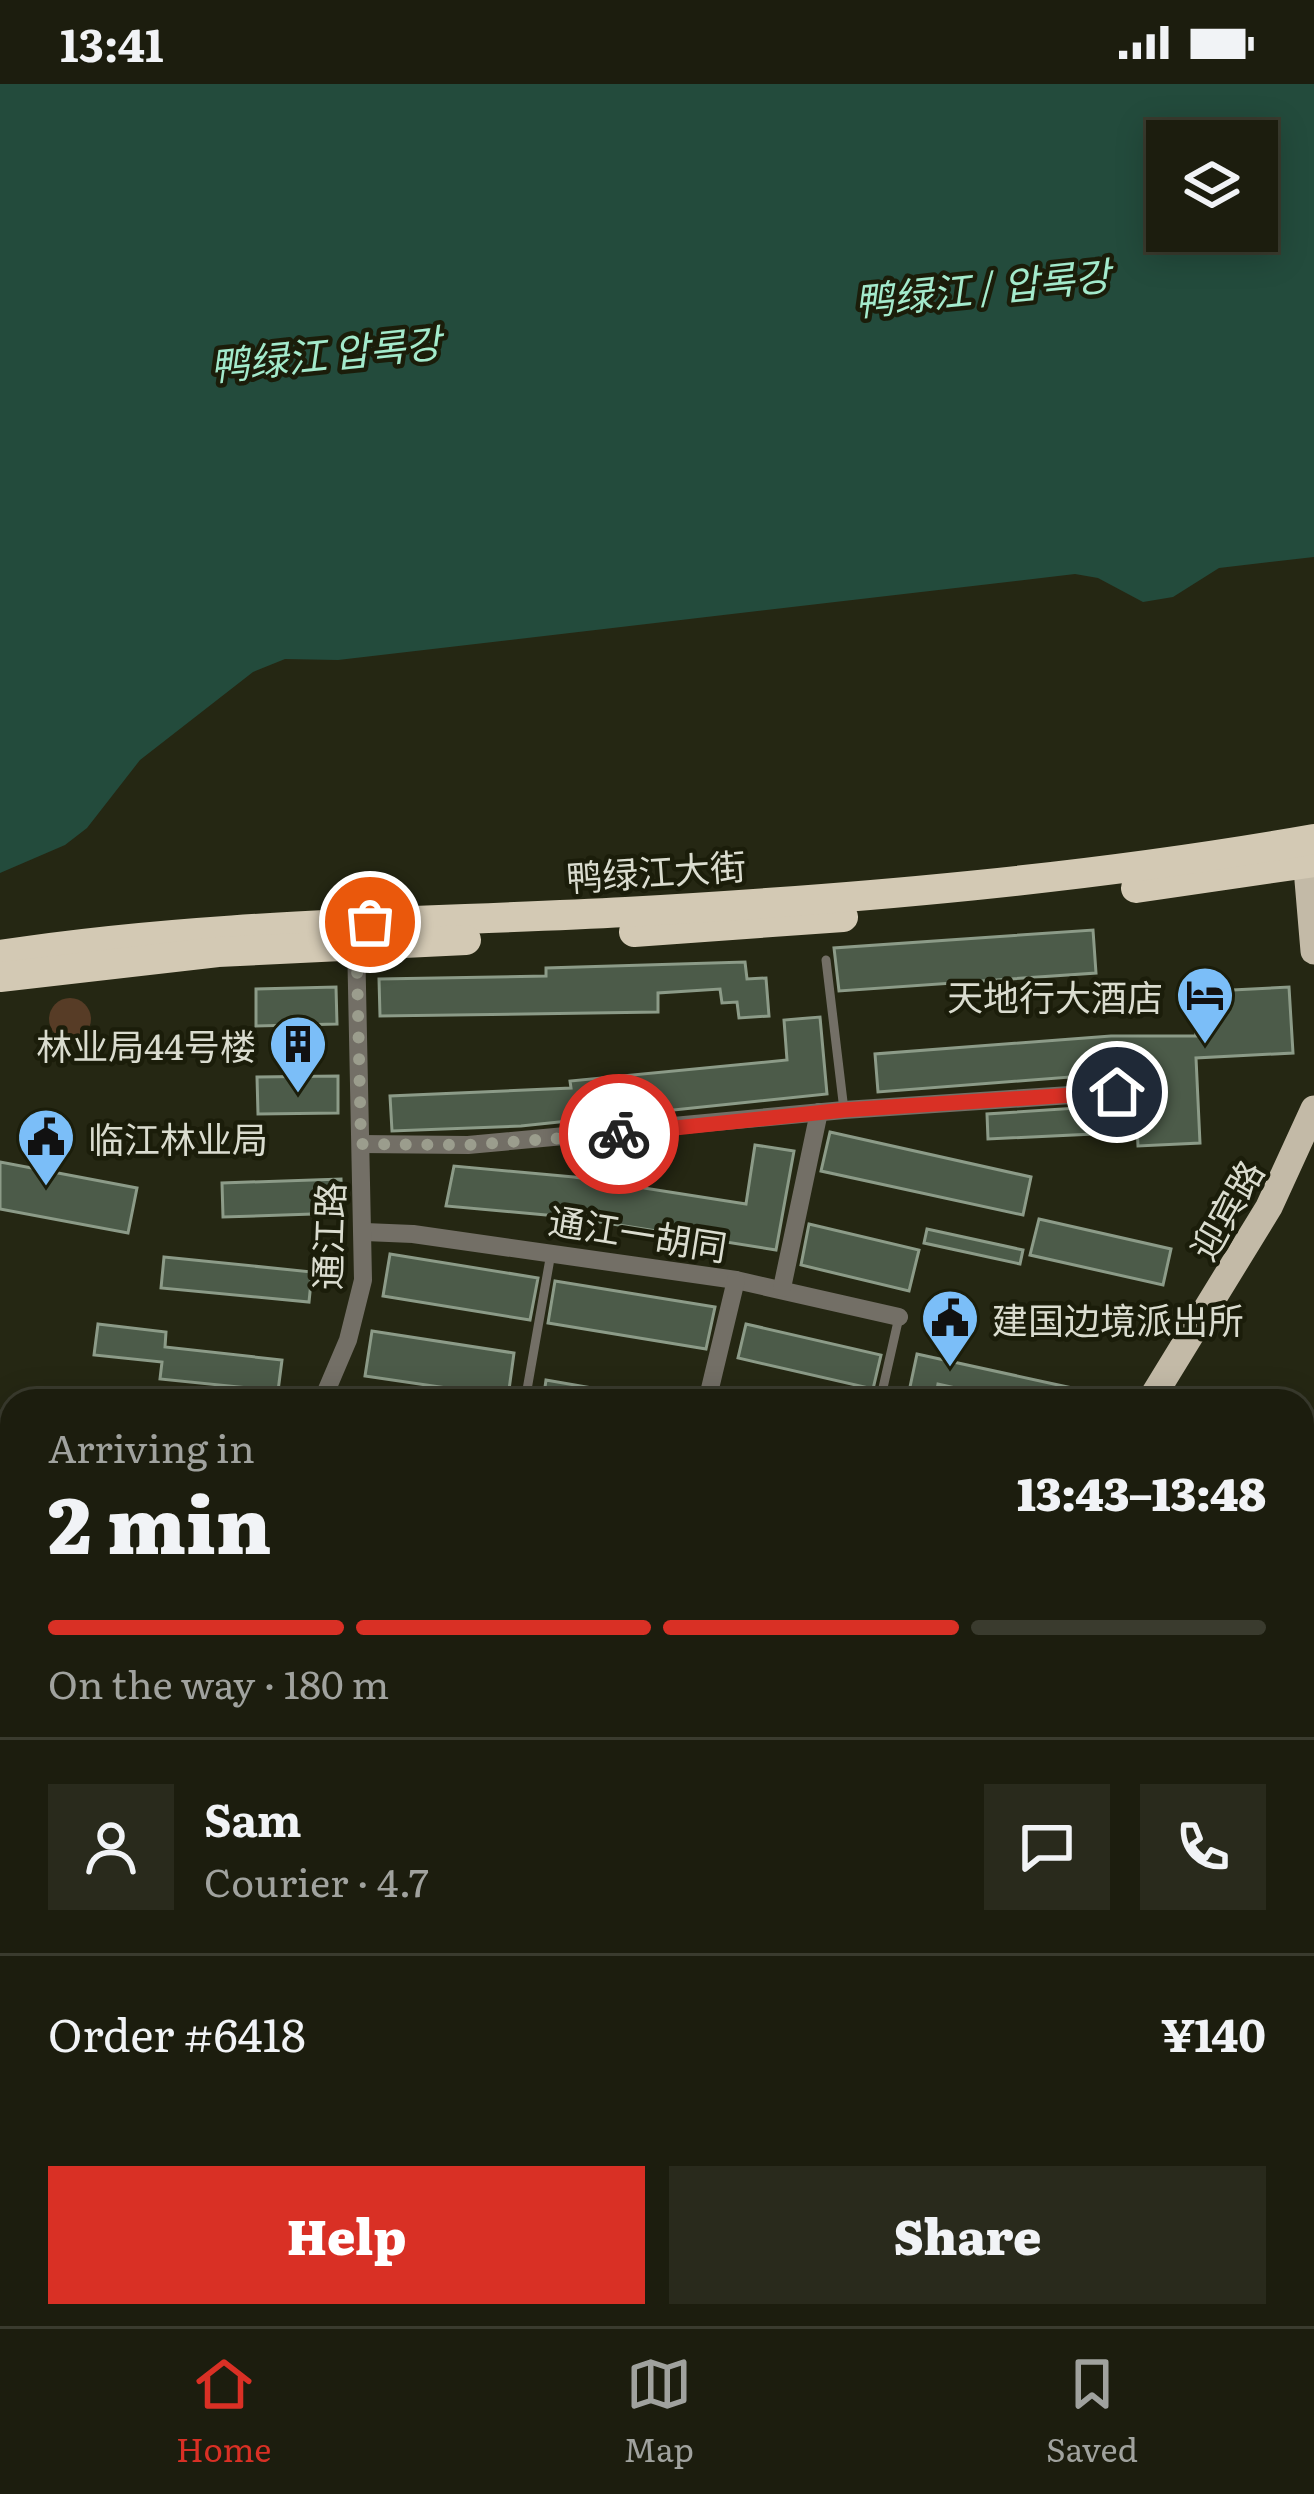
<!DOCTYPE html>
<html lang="en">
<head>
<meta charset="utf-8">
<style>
  :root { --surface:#1c1d0e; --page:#292a1c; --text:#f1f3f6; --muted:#a0a29e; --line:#3a3b2e; --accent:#d93025 }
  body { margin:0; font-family:Literata,"Noto Sans SC","Noto Sans KR",serif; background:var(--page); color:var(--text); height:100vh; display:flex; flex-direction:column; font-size:45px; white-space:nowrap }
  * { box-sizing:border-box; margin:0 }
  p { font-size:39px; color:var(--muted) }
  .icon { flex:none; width:66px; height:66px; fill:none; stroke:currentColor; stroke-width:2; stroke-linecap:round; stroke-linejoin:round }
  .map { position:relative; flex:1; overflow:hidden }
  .details { position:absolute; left:0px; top:1305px; width:1314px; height:939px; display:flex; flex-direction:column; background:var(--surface); border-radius:36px 36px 0 0; box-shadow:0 6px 30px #0003,0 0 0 3px var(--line) }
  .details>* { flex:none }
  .tools { position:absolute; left:1146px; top:36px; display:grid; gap:24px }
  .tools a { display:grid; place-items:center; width:132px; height:132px; border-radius:0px; background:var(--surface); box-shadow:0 6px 30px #0003,0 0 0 3px var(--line); font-size:60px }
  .pin { position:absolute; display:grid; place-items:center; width:102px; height:102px; color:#fff; margin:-51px; border:6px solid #fff; border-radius:50%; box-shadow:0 3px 12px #0007 }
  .courier { position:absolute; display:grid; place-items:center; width:120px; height:120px; margin:-60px; border:9px solid #d93025; border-radius:50%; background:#fff; color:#222; box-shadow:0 3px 15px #0007 }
  .headline em { font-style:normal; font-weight:800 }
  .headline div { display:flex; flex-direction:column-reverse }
  .headline { display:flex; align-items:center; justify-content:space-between; height:204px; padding:0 48px }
  h1 { font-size:78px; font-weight:800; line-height:90px }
  .bar { display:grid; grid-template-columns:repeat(4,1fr); gap:18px 12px; align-content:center; height:144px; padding:0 48px }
  .bar i { height:15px; border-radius:9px; background:var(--line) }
  .bar .on { background:var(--accent) }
  .bar p { grid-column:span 4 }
  .line { display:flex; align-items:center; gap:30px; padding:0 48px; border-top:3px solid var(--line) }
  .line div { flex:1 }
  .round { display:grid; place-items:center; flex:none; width:126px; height:126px; border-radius:0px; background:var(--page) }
  .primary-button { display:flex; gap:24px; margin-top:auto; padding:24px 48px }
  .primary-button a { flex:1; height:138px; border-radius:0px; background:var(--accent); color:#fff; font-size:48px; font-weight:800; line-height:138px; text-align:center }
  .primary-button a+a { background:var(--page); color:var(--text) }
  .status { display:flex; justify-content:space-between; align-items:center; height:84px; padding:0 60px; background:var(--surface); direction:ltr }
  .status svg { height:33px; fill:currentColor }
  .tabs { display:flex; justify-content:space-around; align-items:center; height:168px; border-top:3px solid var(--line); background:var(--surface); font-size:33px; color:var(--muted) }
  .tabs a { display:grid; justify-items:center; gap:6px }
  .tabs .on { color:var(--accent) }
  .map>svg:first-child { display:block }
</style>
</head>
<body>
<div class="status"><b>13:41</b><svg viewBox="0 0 49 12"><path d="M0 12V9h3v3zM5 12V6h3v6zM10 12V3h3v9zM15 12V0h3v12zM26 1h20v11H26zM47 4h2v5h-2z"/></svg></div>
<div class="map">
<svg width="1314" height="2242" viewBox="0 0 1314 2242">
  <rect width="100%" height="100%" fill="#252713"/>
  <circle fill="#573c26" cx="70" cy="935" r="21"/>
  <g fill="#234b3c" fill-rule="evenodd">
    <path d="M0 0H1314V473L1219 484 1173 513 1143 518 1098 494 1075 490 338 576 285 575 253 588 140 676 87 744 65 761 0 789ZM1167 57H1257V147H1167Z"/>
    <path d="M1314 1351V1698L1302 1717V1365Z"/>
    <path d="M906 2232H1114L1113 2242H905Z"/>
  </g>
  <g fill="#4c5b49" stroke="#8c9b88" stroke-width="3">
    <path d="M1093 846 1096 889 839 907 834 864Z"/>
    <path d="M745 878 747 895 766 894 769 932 739 934 737 918 722 919 720 905 658 909V928L380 932 379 895 546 892V884Z"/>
    <path d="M336 903 337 940 256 942V905Z"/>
    <path d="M1289 903 1293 969 1196 974 1200 1059 1138 1062 1134 988 878 1008 875 970 1111 952H1196L1193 908Z"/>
    <path d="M820 933 827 1010 521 1042 392 1047 390 1012 571 1004 570 997 787 976 784 936Z"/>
    <path d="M338 992V1029L258 1030 257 993Z"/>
    <path d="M1092 1023 1093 1050 988 1055 987 1030Z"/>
    <path d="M830 1048 1031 1093 1023 1131 821 1087Z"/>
    <path d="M755 1061 794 1067 776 1166 568 1133 446 1122 454 1082 574 1093 746 1120Z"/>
    <path d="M0 1078 137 1104 128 1149 0 1125Z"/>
    <path d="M341 1095 342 1129 223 1133 222 1099Z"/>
    <path d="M1039 1135 1171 1165 1163 1201 1030 1171Z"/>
    <path d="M809 1140 919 1166 909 1207 801 1181Z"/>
    <path d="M927 1145 1023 1166 1020 1180 924 1159Z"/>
    <path d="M390 1170 538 1194 530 1236 383 1212Z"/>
    <path d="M164 1173 312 1188 309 1218 161 1204Z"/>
    <path d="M555 1197 715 1223 706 1265 548 1239Z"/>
    <path d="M98 1240 166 1248 165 1263 282 1276 278 1307 160 1295 162 1278 94 1271Z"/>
    <path d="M746 1240 881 1271 873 1305 738 1274Z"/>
    <path d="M372 1247 514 1269 508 1313 365 1292Z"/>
    <path d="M917 1270 1072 1304 1069 1317H981L982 1310 938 1300 935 1317H907Z"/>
    <path d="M546 1296 621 1309V1317H543Z"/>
  </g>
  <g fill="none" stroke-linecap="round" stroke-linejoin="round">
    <g stroke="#736f66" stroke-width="9">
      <path d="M826 876 844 1026"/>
      <path d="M728 1311 755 1317"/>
      <path d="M525 1317 551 1169"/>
      <path d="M880 1317 899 1233"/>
      <path d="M1302 2016 1314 2018"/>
    </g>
    <g stroke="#736f66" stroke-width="18">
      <path d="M361 1060 468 1061 844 1026 1116 1008"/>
      <path d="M365 1148 413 1150 736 1196 899 1233"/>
      <path d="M782 1204 819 1028"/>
      <path d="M322 1317 348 1256 363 1196 356 855"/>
      <path d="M707 1317 736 1196"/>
      <path d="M0 1706 12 1708"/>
      <path d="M0 1898 12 1899"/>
      <path d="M0 2140 12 2143"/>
      <path d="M414 2238 427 2242"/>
      <path d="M81 2242 83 2232"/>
      <path d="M236 2242 238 2232"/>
    </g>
    <g stroke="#736f66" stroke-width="21">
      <path d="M0 1612 12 1614"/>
      <path d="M1302 1763 1314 1741"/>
      <path d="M1302 1813 1314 1790"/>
      <path d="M1138 2242 1140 2232"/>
      <path d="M1162 2242 1163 2232"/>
    </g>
    <g stroke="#c3baa7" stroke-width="27">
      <path d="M1305 761 1314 867"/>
      <path d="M1150 1317 1269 1123 1314 1025"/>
      <path d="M824 2242V2232"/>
    </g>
    <g stroke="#d3c9b4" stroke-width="30">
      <path d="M1136 804 1314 778"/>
      <path d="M634 848 843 833"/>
      <path d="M0 871C207 839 417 839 626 828 857 815 1087 795 1314 755"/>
      <path d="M0 893 218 868 466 856"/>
    </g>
  </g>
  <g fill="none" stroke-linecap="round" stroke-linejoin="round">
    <path stroke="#9b9d8d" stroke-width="12" stroke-dasharray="0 21.6" d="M370 838H356L361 1060 467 1061 619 1050"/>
    <path stroke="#d93025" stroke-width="15" d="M619 1050 844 1026 1117 1008"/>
  </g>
  <defs>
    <symbol id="hotel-pin" viewBox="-11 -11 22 30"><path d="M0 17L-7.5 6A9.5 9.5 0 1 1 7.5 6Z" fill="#7bbef8" stroke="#1b1d0a"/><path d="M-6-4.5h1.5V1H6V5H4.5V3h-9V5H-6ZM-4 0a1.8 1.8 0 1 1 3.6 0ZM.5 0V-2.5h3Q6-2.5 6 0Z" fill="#111"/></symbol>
    <symbol id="building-pin" viewBox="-11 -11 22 30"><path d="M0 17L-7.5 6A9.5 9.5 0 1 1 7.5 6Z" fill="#7bbef8" stroke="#1b1d0a"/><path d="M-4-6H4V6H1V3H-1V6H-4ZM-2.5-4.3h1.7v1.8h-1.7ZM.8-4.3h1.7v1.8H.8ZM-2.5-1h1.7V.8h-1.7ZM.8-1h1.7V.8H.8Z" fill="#111"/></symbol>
    <symbol id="civic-pin" viewBox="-11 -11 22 30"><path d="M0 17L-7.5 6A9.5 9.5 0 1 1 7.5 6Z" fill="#7bbef8" stroke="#1b1d0a"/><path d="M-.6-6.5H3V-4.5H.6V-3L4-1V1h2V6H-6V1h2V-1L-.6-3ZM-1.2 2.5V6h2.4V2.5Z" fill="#111"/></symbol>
  </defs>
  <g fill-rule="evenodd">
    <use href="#hotel-pin" x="1172" y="878" width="66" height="90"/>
    <use href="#building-pin" x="265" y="927" width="66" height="90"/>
    <use href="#civic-pin" x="13" y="1020" width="66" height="90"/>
    <use href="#civic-pin" x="917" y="1201" width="66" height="90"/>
  </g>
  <g text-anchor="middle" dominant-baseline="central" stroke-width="9" stroke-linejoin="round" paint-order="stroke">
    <g font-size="36" fill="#dadccf" stroke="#1b1d0a">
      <text transform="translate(656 786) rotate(-4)">鸭绿江大街</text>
      <text transform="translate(1225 1125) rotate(-60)">迎宾路</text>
      <text transform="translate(638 1148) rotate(9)">通江一胡同</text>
      <text transform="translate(327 1152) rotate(-88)">通江路</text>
    </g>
    <g font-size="36" fill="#dadccf" stroke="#1b1d0a" text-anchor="end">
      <text x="1163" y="911">天地行大酒店</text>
      <text x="256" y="960">林业局44号楼</text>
      <text x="88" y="1053" text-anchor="start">临江林业局</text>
      <text x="992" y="1234" text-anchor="start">建国边境派出所</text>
    </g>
    <g font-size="39" font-style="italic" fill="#a3eacc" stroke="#1b1d0a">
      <text transform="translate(982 202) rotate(-6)">鸭绿江 / 압록강</text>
      <text transform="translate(325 268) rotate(-6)">鸭绿江 압록강</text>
    </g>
  </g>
</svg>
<div class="tools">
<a><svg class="icon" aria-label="layers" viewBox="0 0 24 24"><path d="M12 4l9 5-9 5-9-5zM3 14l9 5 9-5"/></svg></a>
</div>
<div class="pin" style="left:370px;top:838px;background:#ea580c"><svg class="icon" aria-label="bag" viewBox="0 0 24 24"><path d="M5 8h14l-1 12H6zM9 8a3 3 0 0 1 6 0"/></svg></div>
<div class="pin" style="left:1117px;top:1008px;background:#1f2937"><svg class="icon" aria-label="home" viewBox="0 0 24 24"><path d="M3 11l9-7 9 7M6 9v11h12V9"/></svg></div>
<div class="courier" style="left:619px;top:1050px"><svg class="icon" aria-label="bike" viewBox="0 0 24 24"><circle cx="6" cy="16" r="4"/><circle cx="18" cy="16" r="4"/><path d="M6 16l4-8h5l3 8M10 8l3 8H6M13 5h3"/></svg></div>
<section class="details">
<div class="headline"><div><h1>2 min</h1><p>Arriving in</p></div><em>13:43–13:48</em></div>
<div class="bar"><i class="on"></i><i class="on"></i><i class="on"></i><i></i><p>On the way · 180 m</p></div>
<div class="line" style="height:216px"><a class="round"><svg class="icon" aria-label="person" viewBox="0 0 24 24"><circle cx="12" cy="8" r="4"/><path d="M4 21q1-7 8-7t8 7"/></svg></a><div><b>Sam</b><p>Courier · 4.7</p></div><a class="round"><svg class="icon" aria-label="chat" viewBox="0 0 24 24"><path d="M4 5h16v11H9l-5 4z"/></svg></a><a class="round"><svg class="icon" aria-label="phone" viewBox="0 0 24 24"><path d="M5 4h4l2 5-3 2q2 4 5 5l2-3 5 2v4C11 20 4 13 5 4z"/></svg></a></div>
<div class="line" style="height:156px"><div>Order #6418</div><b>¥140</b></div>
<div class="primary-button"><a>Help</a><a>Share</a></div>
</section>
</div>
<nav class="tabs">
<a class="on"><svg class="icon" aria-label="home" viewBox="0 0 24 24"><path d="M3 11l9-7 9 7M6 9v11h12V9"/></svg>Home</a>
<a><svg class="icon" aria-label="map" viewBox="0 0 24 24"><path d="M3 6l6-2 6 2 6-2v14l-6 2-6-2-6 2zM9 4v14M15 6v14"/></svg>Map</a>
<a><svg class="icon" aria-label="saved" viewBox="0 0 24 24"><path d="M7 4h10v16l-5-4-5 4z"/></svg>Saved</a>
</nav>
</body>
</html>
